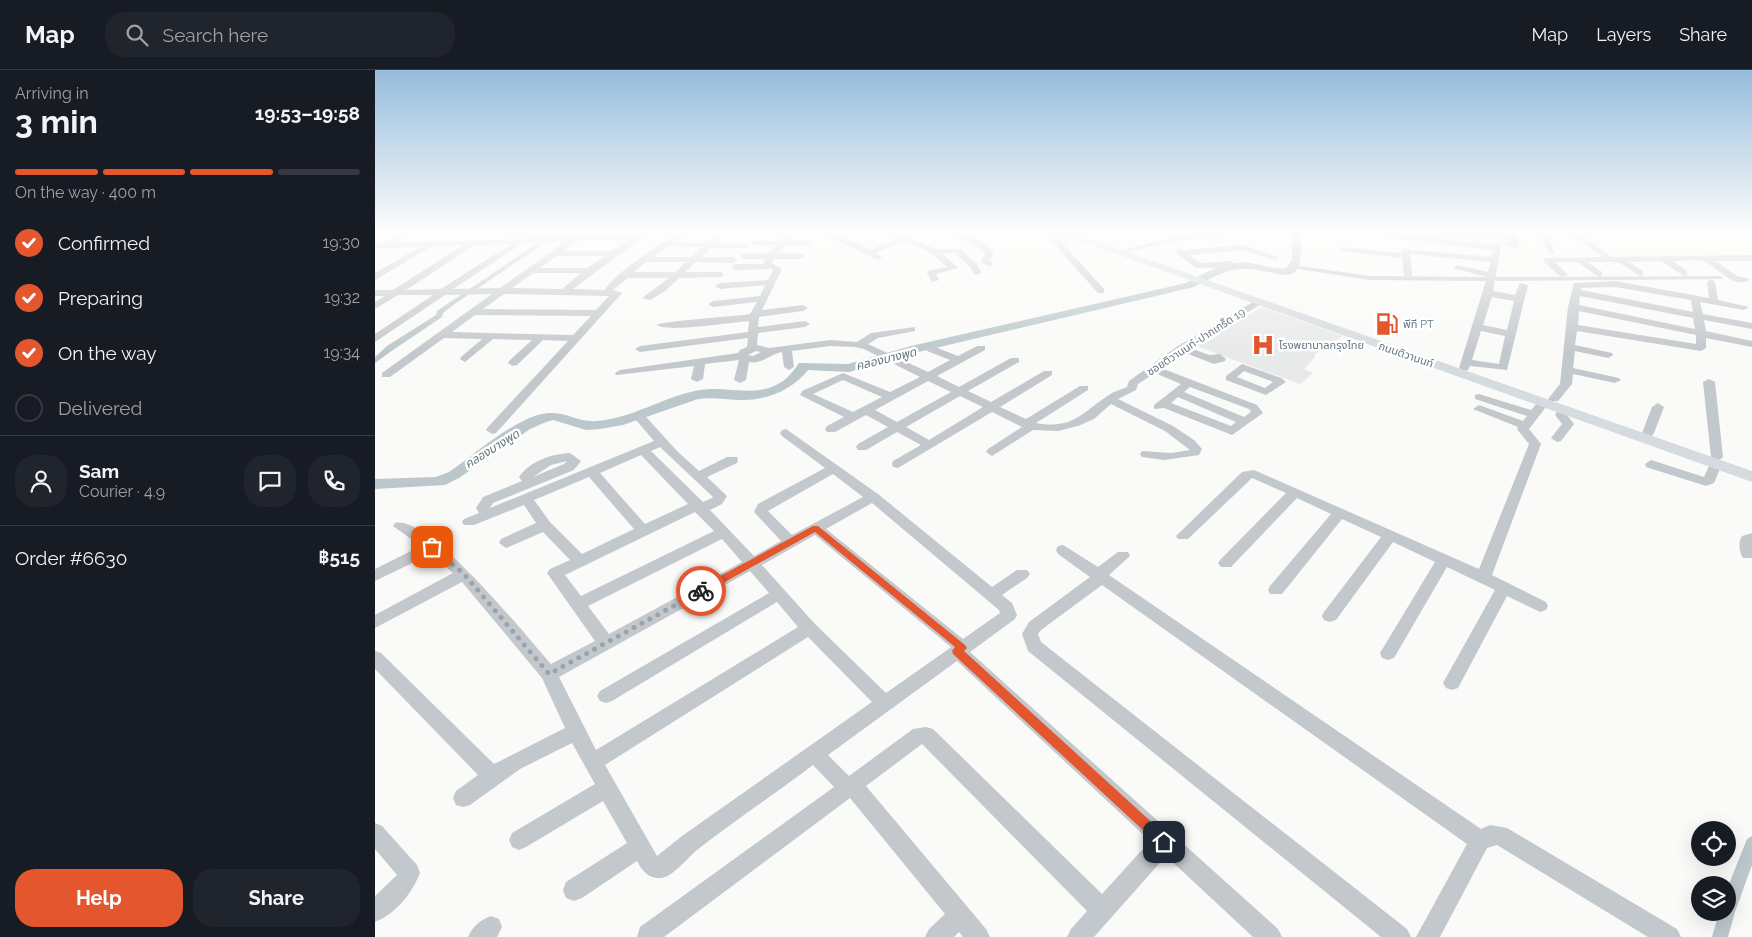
<!DOCTYPE html>
<html lang="en">
<head>
<meta charset="utf-8">
<style>
  :root { --surface:#171b24; --page:#20242c; --text:#f1f3f6; --muted:#9ea1a6; --line:#363941; --accent:#e4572e }
  body { margin:0; font-family:Raleway,"Noto Sans Thai",sans-serif; background:var(--page); color:var(--text); height:100vh; display:flex; flex-direction:column; font-size:19px; white-space:nowrap }
  * { box-sizing:border-box; margin:0 }
  p { font-size:16px; color:var(--muted) }
  .icon { flex:none; width:28px; height:28px; fill:none; stroke:currentColor; stroke-width:2; stroke-linecap:round; stroke-linejoin:round }
  .map { position:relative; flex:1; overflow:hidden }
  .panel { display:flex; flex-direction:column; background:var(--surface); width:375px }
  .panel>* { flex:none }
  .controls { position:absolute; left:1316px; top:751px; display:grid; gap:10px }
  .controls a { display:grid; place-items:center; width:45px; height:45px; border-radius:50%; background:var(--surface); box-shadow:0 5px 20px #0002; font-size:25px }
  .pin { position:absolute; display:grid; place-items:center; width:42px; height:42px; color:#fff; margin:-21px; border-radius:10px; box-shadow:0 2px 8px #0006 }
  .courier { position:absolute; display:grid; place-items:center; width:50px; height:50px; margin:-25px; border:4px solid #e4572e; border-radius:50%; background:#fff; color:#222; box-shadow:0 1px 6px #0007 }
  .summary em { font-style:normal; font-weight:700 }
  .summary div { display:flex; flex-direction:column-reverse }
  .summary { display:flex; align-items:center; justify-content:space-between; height:85px; padding:0 15px }
  h1 { font-size:32px; font-weight:700; line-height:38px }
  .bar { display:grid; grid-template-columns:repeat(4,1fr); gap:8px 5px; align-content:center; height:60px; padding:0 15px }
  .bar i { height:6px; border-radius:4px; background:var(--line) }
  .bar .selected { background:var(--accent) }
  .bar p { grid-column:span 4 }
  .line { display:flex; align-items:center; gap:12px; padding:0 15px; border-top:1px solid var(--line) }
  .line div { flex:1 }
  .round { display:grid; place-items:center; flex:none; width:52px; height:52px; border-radius:20px; background:var(--page) }
  ol { padding:0 15px; list-style:none }
  li { display:flex; align-items:center; gap:15px; height:55px }
  li p { margin-inline-start:auto }
  li .icon { padding:5px; border-radius:50%; background:var(--accent); color:#fff; stroke-width:4 }
  li:last-child { color:var(--muted) }
  li i { width:28px; height:28px; border:2px solid var(--line); border-radius:50% }
  .button { display:flex; gap:10px; margin-top:auto; padding:10px 15px }
  .button a { flex:1; height:58px; border-radius:20px; background:var(--accent); color:#fff; font-size:20px; font-weight:700; line-height:58px; text-align:center }
  .button a+a { background:var(--page); color:var(--text) }
  header { display:flex; align-items:center; gap:30px; box-sizing:border-box; height:70px; padding:0 25px; background:var(--surface); border-bottom:1px solid var(--line) }
  header strong { font-size:24px }
  nav { display:flex; gap:28px; margin-inline-start:auto; font-size:18px }
  .search { width:350px; height:45px; background:var(--page); display:flex; align-items:center; gap:12px; box-sizing:border-box; padding:0 18px; border-radius:20px; color:var(--muted); font-size:19px }
  main { display:flex; flex:1; min-height:0 }
  .map>svg:first-child { display:block }
</style>
</head>
<body>
<header>
<strong>Map</strong>
<div class="search"><svg class="icon" aria-label="search" viewBox="0 0 24 24"><circle cx="10" cy="10" r="6"/><path d="M15 15l6 6"/></svg>Search here</div>
<nav><a>Map</a><a>Layers</a><a>Share</a></nav>
</header>
<main>
<section class="panel">
<div class="summary"><div><h1>3 min</h1><p>Arriving in</p></div><em>19:53–19:58</em></div>
<div class="bar"><i class="selected"></i><i class="selected"></i><i class="selected"></i><i></i><p>On the way · 400 m</p></div>
<ol>
<li><svg class="icon" aria-label="check" viewBox="0 0 24 24"><path d="M5 12l5 5 9-10"/></svg>Confirmed<p>19:30</p></li>
<li><svg class="icon" aria-label="check" viewBox="0 0 24 24"><path d="M5 12l5 5 9-10"/></svg>Preparing<p>19:32</p></li>
<li><svg class="icon" aria-label="check" viewBox="0 0 24 24"><path d="M5 12l5 5 9-10"/></svg>On the way<p>19:34</p></li>
<li><i></i>Delivered</li>
</ol>
<div class="line" style="height:90px"><a class="round"><svg class="icon" aria-label="person" viewBox="0 0 24 24"><circle cx="12" cy="8" r="4"/><path d="M4 21q1-7 8-7t8 7"/></svg></a><div><b>Sam</b><p>Courier · 4.9</p></div><a class="round"><svg class="icon" aria-label="chat" viewBox="0 0 24 24"><path d="M4 5h16v11H9l-5 4z"/></svg></a><a class="round"><svg class="icon" aria-label="phone" viewBox="0 0 24 24"><path d="M5 4h4l2 5-3 2q2 4 5 5l2-3 5 2v4C11 20 4 13 5 4z"/></svg></a></div>
<div class="line" style="height:65px"><div>Order #6630</div><b>฿515</b></div>
<div class="button"><a>Help</a><a>Share</a></div>
</section>
<div class="map">
<svg width="1377" height="867" viewBox="0 0 1377 867">
  <rect width="100%" height="100%" fill="#fafaf8"/>
  <g fill="#e8e9e9">
    <path d="M1008 162H1144L1148 179 1008 163Z"/>
    <path d="M887 237 968 266 940 284V287L929 299 938 303 925 314 821 276Z"/>
  </g>
  <g fill="none" stroke-linecap="round" stroke-linejoin="round">
    <g fill="#bbc7cb" fill-rule="evenodd">
      <path d="M179 162H186L81 233 68 243 67 247 18 280 0 293V287L12 276 61 245 62 241Z"/>
      <path d="M919 195 994 206 1111 207 1114 209 1111 211 994 210 917 198 916 197Z"/>
      <path d="M1345 206 1348 208 1347 209 1122 211 1119 209 1122 207Z"/>
      <path d="M1377 766V795L1360 842 1353 867H1337L1344 842H1352V819L1372 769Z"/>
    </g>
    <path fill="#bbc7cb" fill-rule="evenodd" d="M916 162H926C930 229 906 197 865 199 849 200 833 210 819 217L539 283 474 302 433 300C417 320 393 330 367 330 352 330 338 327 323 329L248 355 225 359 211 360 178 350 171 352 155 359 84 408 70 415 0 419V409L61 407 74 402C100 384 133 354 163 345 189 338 199 353 222 351 262 348 296 321 335 319 357 318 378 325 399 316 411 311 417 303 424 293L473 294 536 276 811 213C831 202 853 190 876 193 888 195 899 200 911 198L917 190Z"/>
  </g>
  <path fill="#aab3b9" stroke="#dcdcda" d="M1130 162H1140L1144 178 1133 176Z"/>
  <g fill="none" stroke-linecap="round" stroke-linejoin="round">
    <g fill="#c3c8cc" fill-rule="evenodd">
      <path d="M29 162H39L22 173 197 167 204 162H213L209 166H260L266 162H275L198 219 230 220C233 209 288 171 301 164 305 162 309 162 313 162L300 172 332 173 343 162H350L341 173 370 174 374 176 370 178H336L326 187H358L362 190 358 193 321 192 310 202H345L348 203V207L304 208 290 221 275 230 267 228 294 208H253L238 220 247 223 121 363 117 364 111 360 113 357 193 271 168 270 142 295 138 296 133 293 134 291 157 270 118 269 90 292 85 289 86 287 107 269 69 268 15 307H7V303L117 224 70 225 0 272V264L58 225H23L0 239V232L10 226H0V220H18L88 175 57 176 0 210V203L45 177 0 178V174L10 173ZM203 170H253L237 181H189ZM190 172 125 218 78 219 148 173ZM136 174 66 219 31 220 100 175ZM293 176 327 177 316 187H278ZM182 186H230L212 198H165ZM271 192H311L300 202H259ZM158 203H206L187 219 137 218ZM129 224 234 226 221 240 108 239ZM100 245 216 246 198 265 77 262Z"/>
      <path d="M413 162H421L414 171H433L437 173 433 175H410L403 183H426L430 186 426 189H399L397 193 407 199 387 240 428 235 433 238 428 241 384 247 383 257 430 251 435 254 430 257 383 263 382 275 394 278 455 270 482 272 496 263 540 257V261L503 268 493 274 553 302 575 290 552 281V277H560L583 286 602 276H610V280L562 306 584 317 636 288H644V292L593 321 616 332 669 301H677V305L625 337 651 349 705 316H713V320L661 353C699 360 707 342 734 325 739 321 746 320 752 317L754 311 803 276 883 229 888 232 886 234 815 278 834 285 845 284 851 289 850 291 839 294 808 282 786 298 882 335 888 343 857 365 789 338 779 339V335L806 314 780 303 763 314 761 320 743 329 798 356 819 370 827 379 824 385 789 390 767 387 765 384 767 381 796 383 815 380 790 361 736 334 719 349 703 356 683 361 658 360 617 386 611 382 613 379 647 357 617 342 523 398 518 397 517 394 518 391 546 375 522 362 491 380H483L481 377 483 374 513 357 491 345 460 362H452L450 359 452 356 469 347 425 325 427 321 468 303 515 322 545 307 489 279 480 277 455 276 417 281 419 297 414 300 409 297 407 282C395 284 386 295 374 292L371 310 365 313 359 310 364 290 330 294 328 309 322 312 316 309 319 296 241 305 240 303 245 300 363 283 365 280 372 277 373 268 265 282 260 279 265 276 373 262 374 251C358 252 292 263 282 255 286 251 363 246 375 244L382 232 338 237 333 234 338 231 385 226 390 215 345 219 340 216 345 213 393 210 398 200 396 199 360 200 356 197 360 194H388L390 189H369L365 186 369 183H394L401 175H380L376 173 380 171H405ZM381 281 386 282 378 286 373 285ZM468 310 507 327 478 342 438 324ZM553 311 576 322 522 352 500 340ZM815 317 874 339 876 342 869 347 809 322ZM585 326 608 337 554 370 531 357ZM803 327 861 352 856 356 796 333Z"/>
      <path d="M452 162H460L495 180 524 168 513 162H524L560 179H585L601 193 607 203 600 205 595 197 580 183H567L583 198 561 204 564 210 557 212 552 203 553 201 572 197 556 183 530 171 501 183 507 187 503 190 452 166Z"/>
      <path d="M569 162C587 162 607 169 619 182L615 191 619 194 615 197 606 192 610 183 599 175Z"/>
      <path d="M675 162H683L681 166 729 219V223H723L674 168Z"/>
      <path d="M840 162H863L791 173 752 182 748 180 791 169Z"/>
      <path d="M1165 162H1173L1180 184 1173 182Z"/>
      <path d="M1194 162H1203L1237 187 1377 185V191H1340L1362 206 1375 209C1360 221 1343 197 1330 192 1321 188 1307 191 1298 191L1312 201V205L1309 206 1286 191 1254 192 1268 201V205L1265 206 1243 192H1213L1227 202V206L1224 207 1202 192H1180L1193 205 1186 207 1169 192V188L1227 187Z"/>
      <path d="M1007 163 1126 176 1118 221 1140 225 1145 213 1153 215 1132 300 1095 296 1093 300 1089 301 1084 298 1112 207 1078 198 1082 195 1113 202 1116 192 1035 184 1037 205 1033 208 1029 205 1027 188 968 181 964 179 968 177 1026 183 1027 179H1030L1117 187 1118 180 1010 167H1007ZM1117 227 1139 231 1132 260 1108 255ZM1106 261 1130 266 1124 294 1097 290Z"/>
      <path d="M868 175 904 187 900 190 868 180 814 185 826 193 856 191 860 194 856 197 821 198 799 181 803 179 808 180Z"/>
      <path d="M1336 209 1340 212 1343 230 1374 237 1369 240 1325 232 1328 244 1377 253V259L1329 250 1331 261 1377 271V277L1331 268V278L1326 281 1202 261 1200 275 1237 283 1238 285 1233 288 1200 281 1198 298 1244 308 1246 310 1240 313 1198 304 1197 314 1183 331H1175L1173 329 1185 314 1193 237 1199 213 1240 211 1334 228 1332 212ZM1240 217 1316 230 1318 242 1206 220V218ZM1205 226 1318 248 1320 259 1204 235ZM1204 241 1321 265V274L1203 255Z"/>
      <path d="M867 294 906 308 911 312 891 325 851 310V306ZM869 301 898 312 890 318 862 307Z"/>
      <path d="M1334 309 1340 312 1348 387 1343 391 1347 394 1339 413 1331 416 1271 397 1270 394 1276 390 1329 407 1335 394 1340 390 1336 387 1328 312Z"/>
      <path d="M1104 324 1156 340 1164 331H1172L1174 333 1154 359 1166 374 1117 505 1171 532 1173 536 1171 540 1165 542 1132 526 1083 618 1077 620 1071 618 1068 613 1120 520 1072 497 1019 588 1013 590 1007 588 1005 583 1060 492 1018 472 961 550 955 552 949 550 947 546 949 542 1006 467 967 449 907 524H895L893 520 895 516 956 444 922 428 856 497H846L843 493 846 489 911 423 877 408 813 469H803L801 466 867 402 879 400 1104 499 1154 374 1142 359 1143 357 1098 339 1104 335 1148 351 1152 346 1100 329V325Z"/>
      <path d="M1283 333 1289 337 1279 363 1277 366H1269L1267 363 1277 337Z"/>
      <path d="M1188 336 1194 340 1192 345 1199 354 1186 371 1182 372 1176 368 1187 354 1180 345 1184 338Z"/>
      <path d="M267 346 271 347 303 382 324 401 352 387H362L363 390 362 393 332 407 352 426 347 434 335 440 379 486 406 471 379 442 383 434 450 398 407 366 405 363 407 360 411 359 503 424 617 517 642 500H652L655 504 652 508 627 525 637 533 642 545 640 549 595 582 903 859 907 867H878L791 786 719 867H692L696 859 712 841 547 674 491 716 611 859 615 867H588L584 862 579 867H550L554 859 570 844 475 728 289 867H262L265 857 459 717 438 695C400 724 360 750 322 780 313 787 298 807 286 808 274 809 267 801 262 791L207 828 199 831 191 828 188 820 191 812 252 773 228 731 151 777 144 780 137 777 134 770 137 763 220 714 197 673 145 699 95 735 88 737 81 735 78 728 81 721 103 705 0 599V581L6 583 119 694 190 658 167 608 87 512 0 558V545L78 503 56 484 0 511V499L46 476 18 456 20 453C53 444 154 569 176 594L220 571 172 503 175 499 195 490 168 462 131 478 124 473 126 469 161 453 149 435 99 455H89L87 452 89 449 104 443 101 438 108 427 147 411 144 407C155 391 176 384 195 383L206 391 199 400 118 433 115 438 279 371 261 350ZM285 377 338 427 337 428 328 432 276 381ZM266 385 313 434 270 454 225 403ZM192 391 189 394 158 407 176 395ZM458 404 488 427 417 465 393 441ZM214 407 259 459 207 484 175 452 159 430ZM497 433 624 540 625 543 588 569 451 459ZM320 442 339 461 206 526 190 505ZM440 465 576 577 575 578 511 623 440 554 387 495ZM347 469 367 492 234 564 213 536ZM375 501 394 523 225 621 222 626 225 631 231 633 237 631 402 532 423 557 221 680 184 607ZM433 567 497 632 307 766 282 786 230 695ZM582 591 775 771 727 824 558 659 551 657 538 659 474 706 453 685Z"/>
      <path d="M1377 463V488H1368C1364 482 1363 471 1367 466Z"/>
      <path d="M688 475 723 497 743 482H753L755 486 734 505 1106 759 1115 755 1132 758 1302 859 1306 867H1273L1122 775 1112 778 1065 867H1041L1092 774 727 515 666 560 663 564 666 572 1032 859 1036 867H1006L653 581 647 564 654 552 715 507 683 484 681 480 683 476Z"/>
      <path d="M0 753 7 756 42 795 45 803C37 823 21 844 0 852V826L22 805 0 779Z"/>
      <path d="M116 846 124 849 127 857 122 867H93C98 856 105 850 116 846Z"/>
    </g>
    <g fill="#d6dbdf" fill-rule="evenodd">
      <path d="M680 162H695L1377 401V412Z"/>
      <path d="M1369 162H1377V167Z"/>
    </g>
  </g>
  <linearGradient id="sky" x2="0" y2="1"><stop stop-color="#96bcdc"/><stop offset="0.57" stop-color="#fdfdfc"/><stop offset="1" stop-color="#fdfdfc" stop-opacity="0"/></linearGradient>
  <rect width="1377" height="284" fill="url(#sky)"/>
  <path fill="#e4572e" d="M438 456H443L590 575 592 578 589 581 794 768 795 772 794 776 789 778 785 776 578 584 577 581 580 577 440 462 330 523H323V518Z"/>
  <g fill="none" stroke-linecap="round" stroke-linejoin="round">
    <path stroke="#99a4ac" stroke-width="5" stroke-dasharray="0 9" d="M57 477 89 504 174 604 326 521"/>
  </g>
  <defs>
    <symbol id="fuel-bare" viewBox="-9 -9 18 18"><path d="M-5.5-6h7V0h2V4h1.3V-2.5L3-4.5l.8-.8L6-3V5H2.5V1h-1V6h-7ZM-4.2-4.7v3.2H.2V-4.7Z" fill="#e4572e" stroke="#fff" stroke-width="2.5" paint-order="stroke"/></symbol>
    <symbol id="hospital-bare" viewBox="-9 -9 18 18"><path d="M-5-5h3v3.5h4V-5h3V5h-3V1.5h-4V5h-3Z" fill="#e4572e" stroke="#fff" stroke-width="2.5" paint-order="stroke"/></symbol>
  </defs>
  <g fill-rule="evenodd">
    <use href="#fuel-bare" x="996" y="238" width="32" height="32"/>
    <use href="#hospital-bare" x="872" y="259" width="32" height="32"/>
  </g>
  <g text-anchor="middle" dominant-baseline="central" stroke-width="5" stroke-linejoin="round" paint-order="stroke">
    <g font-size="11" fill="#657683" stroke="#fff" text-anchor="start">
      <text x="1028" y="254">พีที PT</text>
      <text x="904" y="275">โรงพยาบาลกรุงไทย</text>
    </g>
    <g font-size="11" fill="#657683" stroke="#fff">
      <text transform="translate(821 272) rotate(-33)">ซอยติวานนท์-ปากเกร็ด 19</text>
      <text transform="translate(1031 285) rotate(19)">ถนนติวานนท์</text>
    </g>
    <g font-size="12" font-style="italic" fill="#60757c" stroke="#fff">
      <text transform="translate(511 289) rotate(-14)">คลองบางพูด</text>
      <text transform="translate(117 379) rotate(-32)">คลองบางพูด</text>
    </g>
  </g>
</svg>
<div class="controls">
<a><svg class="icon" aria-label="locate" viewBox="0 0 24 24"><circle cx="12" cy="12" r="6"/><path d="M12 2v4M12 18v4M2 12h4M18 12h4"/></svg></a>
<a><svg class="icon" aria-label="layers" viewBox="0 0 24 24"><path d="M12 4l9 5-9 5-9-5zM3 14l9 5 9-5"/></svg></a>
</div>
<div class="pin" style="left:57px;top:477px;background:#ea580c"><svg class="icon" aria-label="bag" viewBox="0 0 24 24"><path d="M5 8h14l-1 12H6zM9 8a3 3 0 0 1 6 0"/></svg></div>
<div class="pin" style="left:789px;top:772px;background:#1f2937"><svg class="icon" aria-label="home" viewBox="0 0 24 24"><path d="M3 11l9-7 9 7M6 9v11h12V9"/></svg></div>
<div class="courier" style="left:326px;top:521px"><svg class="icon" aria-label="bike" viewBox="0 0 24 24"><circle cx="6" cy="16" r="4"/><circle cx="18" cy="16" r="4"/><path d="M6 16l4-8h5l3 8M10 8l3 8H6M13 5h3"/></svg></div>
</div>
</main>
</body>
</html>
